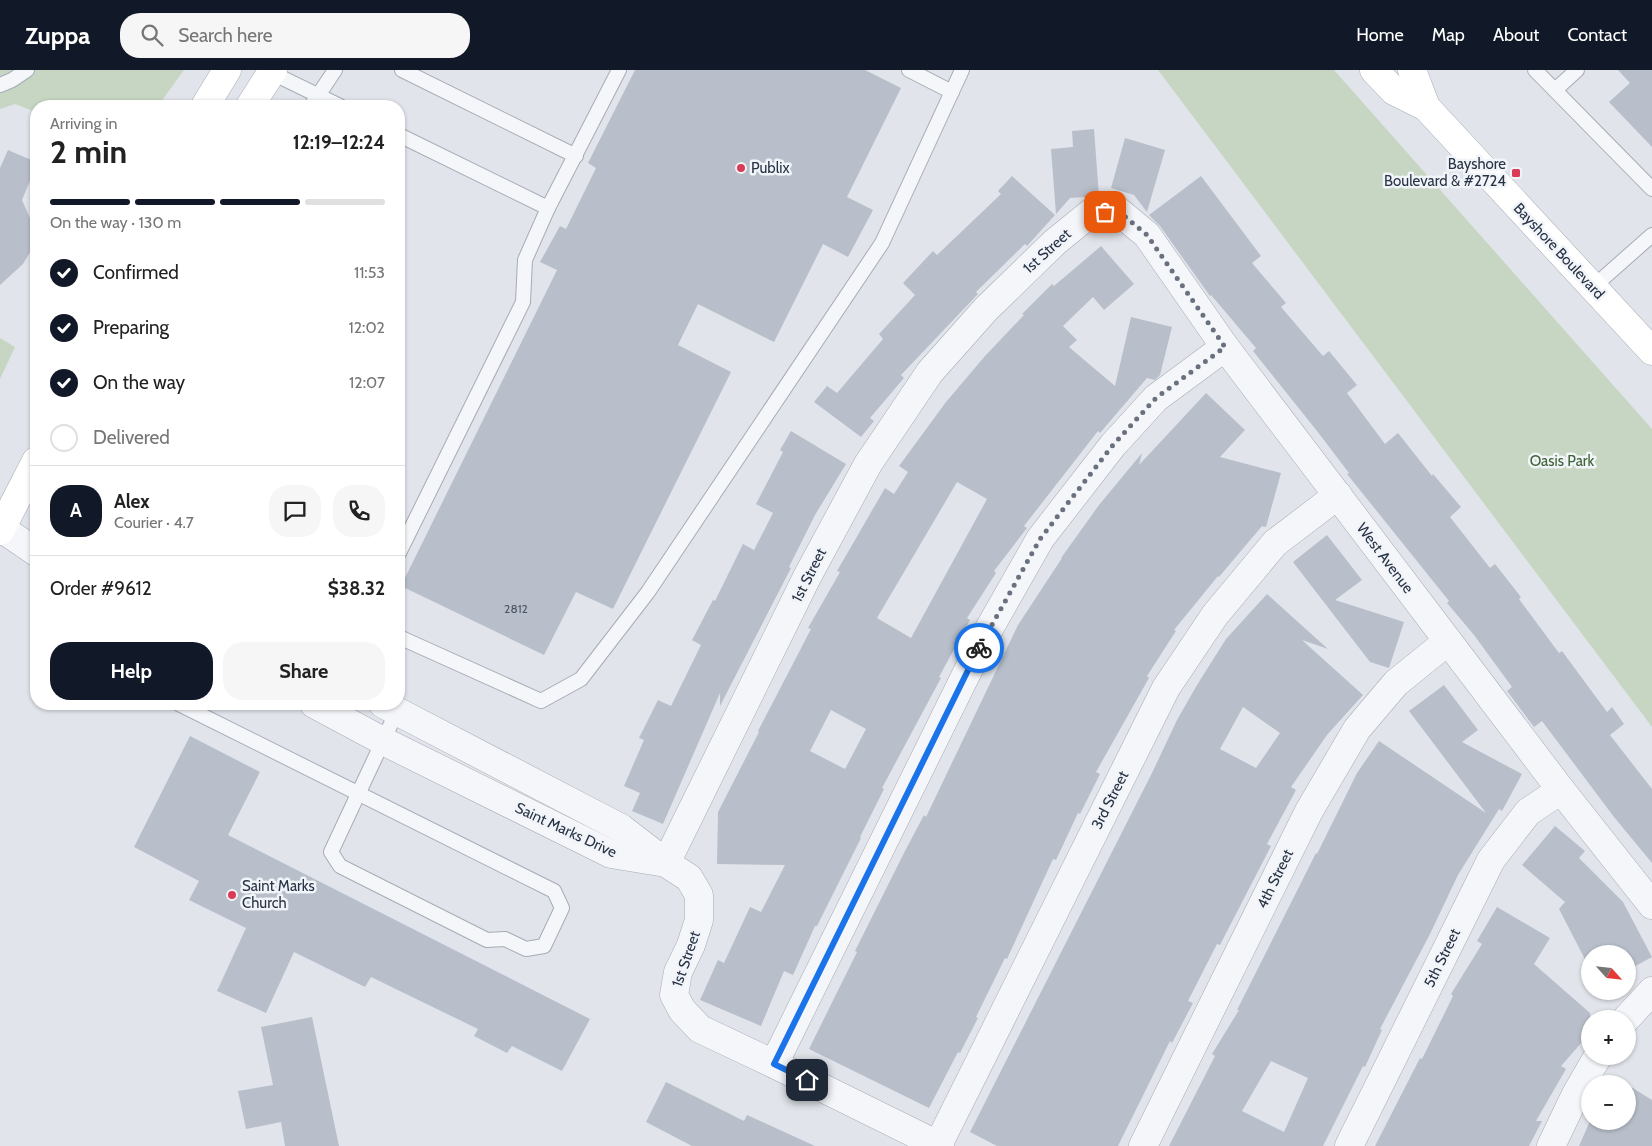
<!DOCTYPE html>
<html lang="en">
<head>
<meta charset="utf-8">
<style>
  :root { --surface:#fff; --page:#f6f6f6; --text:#222; --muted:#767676; --line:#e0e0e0; --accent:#111827 }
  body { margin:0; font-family:Cabin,sans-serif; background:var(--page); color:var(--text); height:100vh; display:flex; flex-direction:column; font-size:19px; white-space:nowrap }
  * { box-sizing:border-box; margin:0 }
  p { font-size:16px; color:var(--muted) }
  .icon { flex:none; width:28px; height:28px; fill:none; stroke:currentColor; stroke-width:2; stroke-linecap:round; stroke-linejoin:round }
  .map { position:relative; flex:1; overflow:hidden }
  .panel { position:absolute; left:30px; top:30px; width:375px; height:610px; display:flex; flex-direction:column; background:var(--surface); border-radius:20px; box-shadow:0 1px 4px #0004 }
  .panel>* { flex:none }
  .needle { width:32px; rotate:117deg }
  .buttons { position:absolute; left:1581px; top:875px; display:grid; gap:10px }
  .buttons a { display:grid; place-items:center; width:55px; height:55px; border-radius:50%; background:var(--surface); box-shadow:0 1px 4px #0004; font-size:25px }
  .pin { position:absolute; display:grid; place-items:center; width:42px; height:42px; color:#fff; margin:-21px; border-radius:10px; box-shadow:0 2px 8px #0006 }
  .courier { position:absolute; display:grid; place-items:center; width:50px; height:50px; margin:-25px; border:4px solid #1a73e8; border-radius:50%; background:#fff; color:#222; box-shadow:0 1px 6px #0007 }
  .overview em { font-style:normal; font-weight:700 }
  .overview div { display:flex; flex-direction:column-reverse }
  .overview { display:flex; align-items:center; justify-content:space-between; height:85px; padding:0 20px }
  h1 { font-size:32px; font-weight:700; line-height:38px }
  .bar { display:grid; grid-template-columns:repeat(4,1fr); gap:8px 5px; align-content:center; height:60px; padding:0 20px }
  .bar i { height:6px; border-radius:4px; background:var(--line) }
  .bar .active { background:var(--accent) }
  .bar p { grid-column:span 4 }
  .line { display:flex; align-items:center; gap:12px; padding:0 20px; border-top:1px solid var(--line) }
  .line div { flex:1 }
  .round { display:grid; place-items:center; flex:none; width:52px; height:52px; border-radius:20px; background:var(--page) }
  ol { padding:0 20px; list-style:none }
  li { display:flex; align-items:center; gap:15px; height:55px }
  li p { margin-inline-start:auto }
  li .icon { padding:5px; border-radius:50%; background:var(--accent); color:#fff; stroke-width:4 }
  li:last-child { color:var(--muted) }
  li i { width:28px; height:28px; border:2px solid var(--line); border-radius:50% }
  .cta { display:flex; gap:10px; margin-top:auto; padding:10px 20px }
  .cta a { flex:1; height:58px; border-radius:20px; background:var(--accent); color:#fff; font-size:20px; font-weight:700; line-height:58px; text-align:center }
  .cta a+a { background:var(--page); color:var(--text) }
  header { display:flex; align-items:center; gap:30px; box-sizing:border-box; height:70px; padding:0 25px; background:var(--accent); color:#fff }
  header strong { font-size:24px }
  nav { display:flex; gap:28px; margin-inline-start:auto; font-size:18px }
  .search { width:350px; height:45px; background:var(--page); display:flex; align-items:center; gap:12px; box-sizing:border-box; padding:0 18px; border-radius:20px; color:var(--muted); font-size:19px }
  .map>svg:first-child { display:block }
</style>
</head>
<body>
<header>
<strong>Zuppa</strong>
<div class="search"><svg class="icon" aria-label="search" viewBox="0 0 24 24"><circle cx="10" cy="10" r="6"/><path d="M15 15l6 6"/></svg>Search here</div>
<nav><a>Home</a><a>Map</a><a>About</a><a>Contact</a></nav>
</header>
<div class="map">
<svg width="1652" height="1076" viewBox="0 0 1652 1076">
  <rect width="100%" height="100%" fill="#e1e5eb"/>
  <g fill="#c7d6c2">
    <path d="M0 0H184L158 36H36V42L15 34 0 39Z"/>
    <path d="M1158 0H1334L1652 359V657Z"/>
    <path d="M0 268 15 277 0 309Z"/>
  </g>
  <g fill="#b8bfca" fill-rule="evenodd">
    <path d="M635 0H865L901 18 847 127 873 140 848 187 823 174 774 272 698 234 678 275 731 302 613 539 576 522 544 585 401 516 557 200 540 192 560 156 566 159 596 98 588 93Z"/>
    <path d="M1618 0H1652V77L1609 32 1630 13Z"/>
    <path d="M1094 59 1099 126 1070 128 1056 144 1051 79 1073 77 1072 61Z"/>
    <path d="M1125 68 1165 80 1147 142 1134 125 1111 118Z"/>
    <path d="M8 80 36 92V96L22 130 33 155V171L32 179 23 194 0 215V98Z"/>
    <path d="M1012 106 1055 145 1027 176 1025 174 976 222 978 224 901 305 904 308 870 348 874 351 861 367 814 332 827 316 837 323 883 269 879 264 915 225 903 213 933 181 937 185 1001 124 998 121Z"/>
    <path d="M1201 106 1261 186 1252 193 1286 233 1281 237 1323 286 1329 281 1357 315 1347 323 1385 374 1398 363 1432 406 1433 404 1461 437 1450 447 1490 498 1495 494 1521 527 1519 529 1559 583 1562 581 1607 642 1612 637 1624 654 1610 665 1652 719V793L1614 747 1542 651 1534 657 1507 621 1512 617 1474 565 1447 533 1449 531 1347 404 1349 403 1317 361 1253 281 1256 278 1211 225 1210 226 1160 156 1149 145Z"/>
    <path d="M1101 176 1134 214 1104 240 1093 227 1063 256 1077 270 1069 277 1115 316 1131 247 1172 257 1160 305 1155 310 1147 308 1100 363 1098 361 1024 456 1027 458 994 501 996 503 967 548 970 550 939 607 941 608 882 718 884 719 860 767 861 768 817 856H815L793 905 784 901 761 956 700 930 718 890 724 893 750 837 761 842 785 795 717 794 718 742 759 662 758 661 811 559 808 558 840 502 837 501 885 418 894 424 908 402 899 396 946 332 985 286 1024 245 1022 244 1052 214 1054 216ZM957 412 987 429 911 568 877 548ZM831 640 866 659 845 699 810 681Z"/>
    <path d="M1206 323 1245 360 1220 387 1281 403 1266 457 1262 456 1219 507 1218 506 1174 560 1176 561 1147 606 1149 608 1096 702 1100 704 1080 744 1078 743 1056 790 1053 789 1007 889 1005 888 976 947 978 948 960 983 958 982 929 1038 809 979 857 882 855 881 905 781 924 745 926 747 1018 555 1062 488H1061L1099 435 1142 383 1139 395Z"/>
    <path d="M791 361 846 394 815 445 789 497 791 498 720 636V623L663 754 632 741 640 723 624 716 644 670 639 668 658 630 671 636 701 575 692 570 713 530 715 531 743 474 754 480 773 443 756 434 783 382 780 380Z"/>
    <path d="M1327 465 1362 510 1335 530 1404 552 1389 598 1370 592 1293 492Z"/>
    <path d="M1267 524 1328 579 1302 570 1363 625 1327 665 1291 717 1296 720 1267 774 1271 776 1220 875 1217 874 1188 931 1193 933 1172 973 1170 971 1118 1076H997L970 1062 1152 703 1177 650 1197 615 1226 569ZM1243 637 1280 663 1256 698 1220 679Z"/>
    <path d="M1444 615 1478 660 1462 672 1522 704 1502 741 1499 739 1458 805 1430 864 1380 959 1382 960 1365 997 1363 996 1323 1076H1169L1215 986 1212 984 1239 940H1237L1316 783 1317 784 1357 703 1379 671 1486 743 1409 641ZM1271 991 1308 1008 1284 1062 1242 1041Z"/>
    <path d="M190 666 260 702 228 765 590 949 562 1001 512 976 507 983 474 966 478 959 371 907 365 917 294 882 266 943 217 921 246 858 189 830 199 811 134 777Z"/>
    <path d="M1555 756 1585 781 1579 788 1623 832 1652 887 1628 900V884H1590V899L1559 839 1565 832 1522 795Z"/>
    <path d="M1497 837 1550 868 1534 894 1590 943V963L1561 996 1566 999 1536 1051H1542L1529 1076H1375L1420 988 1422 989 1453 926 1451 924 1482 874 1477 871Z"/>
    <path d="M312 947 339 1076H285L281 1052 246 1059 238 1021 273 1015 261 957Z"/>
    <path d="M666 1012 744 1051 747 1045 815 1076H692L646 1052Z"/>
    <path d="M1628 1015 1652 1030V1076H1579L1590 1051H1628Z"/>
  </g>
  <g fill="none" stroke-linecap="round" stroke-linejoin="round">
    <defs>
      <g id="service">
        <path d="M402 0 576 86"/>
        <path d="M909 0 952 22"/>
        <path d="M1535 0 1652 119"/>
        <path d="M268 1 340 36"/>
        <path d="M0 15 12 10 27 0"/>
        <path d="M1555 20 1577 0"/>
        <path d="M311 36 335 0"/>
        <path d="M399 65 548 138"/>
        <path d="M1592 218 1652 165"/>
        <path d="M399 483 523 232 525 190 548 138 619 0"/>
        <path d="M399 567 541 631 581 609 648 522 882 173 962 0"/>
        <path d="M179 634 554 821 562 838 544 876 526 879 505 869 487 870 340 796 331 782 397 641"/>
      </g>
      <g id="minor">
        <path d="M1 458 36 482"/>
        <path d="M314 634 383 671 611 784 666 793"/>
        <path d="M383 634 621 758 665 792"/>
        <path d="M1626 949 1652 921"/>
        <path d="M774 994 985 566 1040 469 1113 375 1156 328 1225 277"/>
        <path d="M938 1075 1166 618 1215 545 1275 473 1338 425"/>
        <path d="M940 1076 774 994 700 959 682 940 674 925 678 902 691 875 699 850V825L689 808 666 793 807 507 868 394 930 302 986 239 1055 172 1092 142 1118 141 1147 165 1225 277 1561 720 1652 835"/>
        <path d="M1143 1076 1309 741 1357 659 1396 613 1448 571"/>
        <path d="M1349 1076 1491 790 1528 742 1561 720"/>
        <path d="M1551 1076 1576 1024 1598 986"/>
      </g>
      <g id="secondary">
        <path d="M1374 0 1394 21 1426 37 1652 281"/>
        <path d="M1412 0 1426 37"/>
        <path d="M205 36 227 0"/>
        <path d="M250 36 273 0"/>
        <path d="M0 461 36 391"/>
      </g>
    </defs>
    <use href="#service" stroke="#a6acb6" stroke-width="16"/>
    <use href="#minor" stroke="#a6acb6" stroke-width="29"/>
    <use href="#secondary" stroke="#a6acb6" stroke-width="29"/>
    <use href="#service" stroke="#f5f6f9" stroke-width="14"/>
    <use href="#minor" stroke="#f5f6f9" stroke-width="28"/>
    <use href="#secondary" stroke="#fff" stroke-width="28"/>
  </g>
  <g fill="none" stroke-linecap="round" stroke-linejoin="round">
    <path stroke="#69717f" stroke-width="5" stroke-dasharray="0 9" d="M979 578 1040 469 1113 375 1156 328 1225 277 1147 165 1118 141 1105 142"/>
    <path stroke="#1a73e8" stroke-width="6" d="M807 1010 774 994 979 578"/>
  </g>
  <g fill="#db3b56" stroke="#f1f4f8" stroke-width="2">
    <circle cx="741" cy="98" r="5"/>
    <rect x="1511" y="98" width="10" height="10" rx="2.5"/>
    <circle cx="232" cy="825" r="5"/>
  </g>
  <g text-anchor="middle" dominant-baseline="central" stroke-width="5" stroke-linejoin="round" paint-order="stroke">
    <g font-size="12" fill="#4c5666">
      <text x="516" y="538">2812</text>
    </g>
    <g font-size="15" fill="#283345" stroke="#f1f4f8" text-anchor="start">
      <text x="1506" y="94" text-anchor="end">Bayshore<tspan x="1506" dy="17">Boulevard &amp; #2724</tspan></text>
      <text x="751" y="98">Publix</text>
      <text x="242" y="816">Saint Marks<tspan x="242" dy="17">Church</tspan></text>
    </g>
    <g font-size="15" fill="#283345" stroke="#f1f4f8">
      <text transform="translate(1047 181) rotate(-42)">1st Street</text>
      <text transform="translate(1559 181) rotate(47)">Bayshore Boulevard</text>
      <text transform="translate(1385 488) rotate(53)">West Avenue</text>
      <text transform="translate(809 505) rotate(-63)">1st Street</text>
      <text transform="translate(1110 730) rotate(-63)">3rd Street</text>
      <text transform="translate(566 760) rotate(25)">Saint Marks Drive</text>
      <text transform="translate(1275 809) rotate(-64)">4th Street</text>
      <text transform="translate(1442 888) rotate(-64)">5th Street</text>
      <text transform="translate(686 889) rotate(-71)">1st Street</text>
    </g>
    <g font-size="15" fill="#3d6234" stroke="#f1f4f8">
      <text x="1562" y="391">Oasis Park</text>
    </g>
  </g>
</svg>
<div class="buttons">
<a><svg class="needle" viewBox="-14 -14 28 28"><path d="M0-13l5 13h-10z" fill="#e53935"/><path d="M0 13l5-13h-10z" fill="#767676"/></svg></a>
<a>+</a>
<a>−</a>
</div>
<div class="pin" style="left:1105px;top:142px;background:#ea580c"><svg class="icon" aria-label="bag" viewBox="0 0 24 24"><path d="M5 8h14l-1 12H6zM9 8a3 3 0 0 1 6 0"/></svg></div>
<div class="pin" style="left:807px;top:1010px;background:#1f2937"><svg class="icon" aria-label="home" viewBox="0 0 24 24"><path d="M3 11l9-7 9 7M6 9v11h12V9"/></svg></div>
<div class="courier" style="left:979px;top:578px"><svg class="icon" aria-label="bike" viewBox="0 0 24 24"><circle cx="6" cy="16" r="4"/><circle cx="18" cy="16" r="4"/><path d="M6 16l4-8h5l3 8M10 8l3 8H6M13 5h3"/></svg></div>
<section class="panel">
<div class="overview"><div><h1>2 min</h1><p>Arriving in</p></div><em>12:19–12:24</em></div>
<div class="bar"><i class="active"></i><i class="active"></i><i class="active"></i><i></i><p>On the way · 130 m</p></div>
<ol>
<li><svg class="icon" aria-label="check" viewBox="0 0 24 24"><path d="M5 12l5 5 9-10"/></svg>Confirmed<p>11:53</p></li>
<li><svg class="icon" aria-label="check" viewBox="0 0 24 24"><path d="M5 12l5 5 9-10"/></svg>Preparing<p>12:02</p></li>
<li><svg class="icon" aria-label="check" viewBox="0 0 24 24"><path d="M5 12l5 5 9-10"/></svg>On the way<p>12:07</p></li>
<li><i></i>Delivered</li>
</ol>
<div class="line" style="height:90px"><b class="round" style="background:var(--accent);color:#fff">A</b><div><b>Alex</b><p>Courier · 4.7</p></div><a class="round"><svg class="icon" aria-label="chat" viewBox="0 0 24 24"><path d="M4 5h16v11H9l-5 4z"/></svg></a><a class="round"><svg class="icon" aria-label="phone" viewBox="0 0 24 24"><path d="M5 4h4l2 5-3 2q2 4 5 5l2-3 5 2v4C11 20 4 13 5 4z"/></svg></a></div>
<div class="line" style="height:65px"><div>Order #9612</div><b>$38.32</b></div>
<div class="cta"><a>Help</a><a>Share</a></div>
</section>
</div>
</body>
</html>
